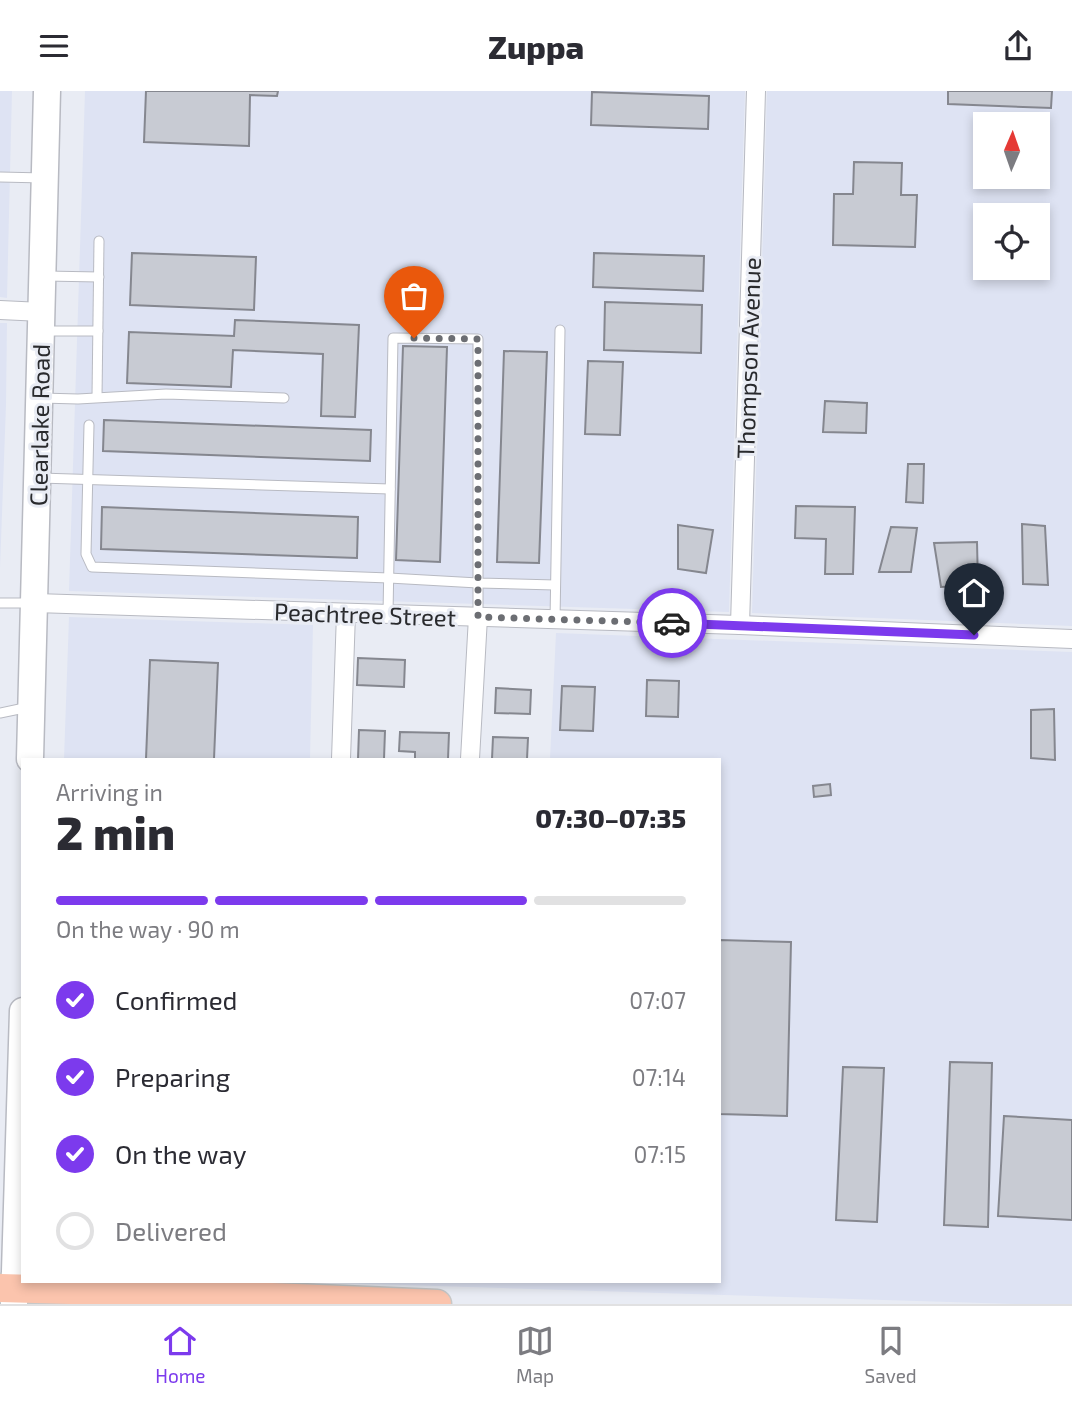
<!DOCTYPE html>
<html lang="en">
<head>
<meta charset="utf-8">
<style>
  :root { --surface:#fff; --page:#f7f7f7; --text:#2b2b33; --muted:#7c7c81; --line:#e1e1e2; --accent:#7c3aed }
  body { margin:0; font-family:"Exo 2",sans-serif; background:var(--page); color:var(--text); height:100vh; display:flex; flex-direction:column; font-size:26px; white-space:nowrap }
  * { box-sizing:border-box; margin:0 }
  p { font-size:23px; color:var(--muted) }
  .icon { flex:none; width:38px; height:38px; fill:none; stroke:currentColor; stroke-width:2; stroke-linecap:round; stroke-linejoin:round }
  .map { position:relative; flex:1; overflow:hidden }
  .details { position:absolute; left:21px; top:667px; width:700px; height:525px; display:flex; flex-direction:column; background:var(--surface); border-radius:0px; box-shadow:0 4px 10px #0003 }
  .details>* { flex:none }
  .needle { width:46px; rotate:2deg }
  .fabs { position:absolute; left:973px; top:21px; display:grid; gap:14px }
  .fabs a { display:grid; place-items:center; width:77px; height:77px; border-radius:0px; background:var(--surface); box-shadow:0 4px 10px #0003; font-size:35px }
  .pin { position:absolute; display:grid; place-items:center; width:60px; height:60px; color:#fff; margin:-72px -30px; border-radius:50% 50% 50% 0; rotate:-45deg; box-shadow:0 0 7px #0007 }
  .pin .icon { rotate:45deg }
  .courier { position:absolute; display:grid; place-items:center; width:70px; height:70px; margin:-35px; border:5px solid #7c3aed; border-radius:50%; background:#fff; color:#222; box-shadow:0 2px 9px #0007 }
  .summary em { font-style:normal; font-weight:800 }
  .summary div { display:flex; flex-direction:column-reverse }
  .summary { display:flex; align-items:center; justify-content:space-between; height:119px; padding:0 35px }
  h1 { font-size:46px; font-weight:800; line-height:52px }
  .bar { display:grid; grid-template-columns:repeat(4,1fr); gap:10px 7px; align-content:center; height:84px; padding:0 35px }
  .bar i { height:9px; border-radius:5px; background:var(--line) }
  .bar .selected { background:var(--accent) }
  .bar p { grid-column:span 4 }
  ol { padding:0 35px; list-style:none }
  li { display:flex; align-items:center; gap:21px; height:77px }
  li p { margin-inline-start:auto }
  li .icon { padding:7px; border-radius:50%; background:var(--accent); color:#fff; stroke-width:4 }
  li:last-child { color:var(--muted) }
  li i { width:38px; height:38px; border:4px solid var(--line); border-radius:50% }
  header { display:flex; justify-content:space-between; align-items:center; height:91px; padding:0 35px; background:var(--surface); font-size:32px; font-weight:800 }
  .dock { display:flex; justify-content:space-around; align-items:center; height:98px; border-top:2px solid var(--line); background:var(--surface); font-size:19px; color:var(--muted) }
  .dock a { display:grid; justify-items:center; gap:4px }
  .dock .selected { color:var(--accent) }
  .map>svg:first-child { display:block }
</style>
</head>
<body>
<header><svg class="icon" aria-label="menu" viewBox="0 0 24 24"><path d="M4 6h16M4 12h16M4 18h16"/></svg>Zuppa<svg class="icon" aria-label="share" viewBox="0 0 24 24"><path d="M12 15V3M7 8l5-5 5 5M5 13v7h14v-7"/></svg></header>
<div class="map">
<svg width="1072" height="1213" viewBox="0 0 1072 1213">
  <rect width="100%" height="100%" fill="#e9ecf4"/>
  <g fill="#dee3f3" fill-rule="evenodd">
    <path d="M0 0H12L7 207 0 206Z"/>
    <path d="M85 0H745L729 521 69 500Z"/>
    <path d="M767 0H1072V535L752 522ZM985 33H1038V86H985ZM985 124H1038V177H985Z"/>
    <path d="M0 232H7L6 314 0 477Z"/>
    <path d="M69 526 313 534 310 668H64Z"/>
    <path d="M556 542 1072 561V1213H1015L273 1190H719V668H550Z"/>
  </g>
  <g fill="#c8cbd3" stroke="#85878f" stroke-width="2">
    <path d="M146 0H278L277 5 250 4 249 55 144 51Z"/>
    <path d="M948 0H1052L1051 17 948 13Z"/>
    <path d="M592 1 709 5 708 38 591 34Z"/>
    <path d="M854 71 902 72 901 104H917L915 156 833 154 834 103H853Z"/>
    <path d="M132 162 256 166 254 219 130 214Z"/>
    <path d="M594 162 704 165 703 200 593 196Z"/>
    <path d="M605 211 702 214 701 262 604 259Z"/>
    <path d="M235 229 359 234 355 326 321 325 323 263 233 259 231 296 127 292 129 241 234 245Z"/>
    <path d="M403 255 447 256 440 471 396 469Z"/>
    <path d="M504 260 547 261 539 472 497 471Z"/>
    <path d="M588 270 623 271 620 344 585 343Z"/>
    <path d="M825 310 867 312 866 342 823 341Z"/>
    <path d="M104 329 371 339 370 370 103 360Z"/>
    <path d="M908 373H924L923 412 906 411Z"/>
    <path d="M796 415 855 416 853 483H825L826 448 795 447Z"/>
    <path d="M102 416 358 426 357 467 101 458Z"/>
    <path d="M1022 433 1045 435 1048 494 1023 493Z"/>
    <path d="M678 434 713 439 706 482 678 478Z"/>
    <path d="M891 436 917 437 911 481H879Z"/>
    <path d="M977 451 978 494 941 496 934 452Z"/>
    <path d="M358 567 405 569 404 596 357 594Z"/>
    <path d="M150 569 218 572 214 668H146Z"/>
    <path d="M647 589 679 590 678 626 646 625Z"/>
    <path d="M562 595 595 596 593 640 560 639Z"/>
    <path d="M496 597 531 599 530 623 495 622Z"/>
    <path d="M1054 618 1055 669 1031 667V619Z"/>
    <path d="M359 639 385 640 384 668H358Z"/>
    <path d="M400 641 449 642 448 668H415V661L399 660Z"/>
    <path d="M493 646 528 647 527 668H492Z"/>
    <path d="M830 693 831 704 814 706 813 695Z"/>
    <path d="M719 849 791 851 787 1025 719 1023Z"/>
    <path d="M950 971 992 972 988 1136 944 1134Z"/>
    <path d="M843 976 884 977 877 1131 836 1129Z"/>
    <path d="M1004 1025 1072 1029V1129L998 1125Z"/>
  </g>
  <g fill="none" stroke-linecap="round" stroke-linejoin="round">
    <defs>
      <g id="service">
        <path d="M0 86 44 87"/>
        <path d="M45 185 99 186"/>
        <path d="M43 240H98"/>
        <path d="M97 306 99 150"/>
        <path d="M41 307 78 308 166 303 284 307"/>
        <path d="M89 334 86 463 92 476 389 487 478 492 555 494"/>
        <path d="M40 387 390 398"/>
        <path d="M0 512H33"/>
        <path d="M388 523 393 247 478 248V526"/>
        <path d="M555 529 560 239"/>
        <path d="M0 622 29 616"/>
      </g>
      <g id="minor">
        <path d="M0 219 42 221"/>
        <path d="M35 512 740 534 1072 548"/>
        <path d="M740 534 756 0"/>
        <path d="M341 668 346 522"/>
        <path d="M470 668 478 526"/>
      </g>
      <g id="secondary">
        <path d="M30 668 47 0"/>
        <path d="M14 1213 23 920"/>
      </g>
      <path id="primary" d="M0 1197 178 1202 437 1213"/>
    </defs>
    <use href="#service" stroke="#b8bac2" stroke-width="11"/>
    <use href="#minor" stroke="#b8bac2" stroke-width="20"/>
    <use href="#secondary" stroke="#b8bac2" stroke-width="29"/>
    <use href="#primary" stroke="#c7c8c8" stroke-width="31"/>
    <use href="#service" stroke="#fff" stroke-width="9"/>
    <use href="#minor" stroke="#fff" stroke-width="18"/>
    <use href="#secondary" stroke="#fff" stroke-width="26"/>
    <use href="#primary" stroke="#fbc4ad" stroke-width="28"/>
  </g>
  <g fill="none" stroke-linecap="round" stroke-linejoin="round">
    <path stroke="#6c6e73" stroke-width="7" stroke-dasharray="0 12.6" d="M414 247 478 248V526L672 532"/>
    <path stroke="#7c3aed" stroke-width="9" d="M672 532 974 544"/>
  </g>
  <g text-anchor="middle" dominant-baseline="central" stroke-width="6" stroke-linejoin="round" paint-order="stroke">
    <g font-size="24" fill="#292a2d" stroke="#e9ecf4">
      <text transform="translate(748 267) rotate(-88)">Thompson Avenue</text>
      <text transform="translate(39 334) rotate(-89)">Clearlake Road</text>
      <text transform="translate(365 523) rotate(2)">Peachtree Street</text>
    </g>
  </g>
</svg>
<div class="fabs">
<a><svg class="needle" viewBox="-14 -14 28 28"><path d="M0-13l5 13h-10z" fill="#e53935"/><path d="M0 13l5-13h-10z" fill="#7c7c81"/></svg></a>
<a><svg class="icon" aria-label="locate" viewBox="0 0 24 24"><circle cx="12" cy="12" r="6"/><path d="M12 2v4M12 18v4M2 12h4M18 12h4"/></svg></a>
</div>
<div class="pin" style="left:414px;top:247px;background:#ea580c"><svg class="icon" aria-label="bag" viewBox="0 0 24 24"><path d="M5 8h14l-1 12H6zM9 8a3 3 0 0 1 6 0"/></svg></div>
<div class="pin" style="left:974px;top:544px;background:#1f2937"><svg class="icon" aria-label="home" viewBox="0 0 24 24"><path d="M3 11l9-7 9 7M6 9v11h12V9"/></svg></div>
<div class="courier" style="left:672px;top:532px"><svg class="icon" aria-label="car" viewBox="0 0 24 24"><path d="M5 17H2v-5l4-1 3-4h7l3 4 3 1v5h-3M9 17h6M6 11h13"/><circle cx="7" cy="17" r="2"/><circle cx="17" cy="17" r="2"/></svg></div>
<section class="details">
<div class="summary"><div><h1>2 min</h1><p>Arriving in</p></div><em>07:30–07:35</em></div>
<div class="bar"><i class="selected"></i><i class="selected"></i><i class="selected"></i><i></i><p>On the way · 90 m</p></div>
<ol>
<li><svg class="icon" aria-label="check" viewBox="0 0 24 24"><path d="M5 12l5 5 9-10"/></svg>Confirmed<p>07:07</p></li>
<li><svg class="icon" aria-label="check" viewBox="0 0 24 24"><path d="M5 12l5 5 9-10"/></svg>Preparing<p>07:14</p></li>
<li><svg class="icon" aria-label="check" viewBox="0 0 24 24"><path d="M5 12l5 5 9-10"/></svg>On the way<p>07:15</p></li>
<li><i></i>Delivered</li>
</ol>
</section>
</div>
<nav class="dock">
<a class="selected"><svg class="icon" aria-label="home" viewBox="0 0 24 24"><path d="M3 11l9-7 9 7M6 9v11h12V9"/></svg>Home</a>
<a><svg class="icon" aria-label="map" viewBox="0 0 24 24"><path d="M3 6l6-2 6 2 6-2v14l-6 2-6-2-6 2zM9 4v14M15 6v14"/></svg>Map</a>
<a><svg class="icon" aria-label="saved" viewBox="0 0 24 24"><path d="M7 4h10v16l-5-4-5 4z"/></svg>Saved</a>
</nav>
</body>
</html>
